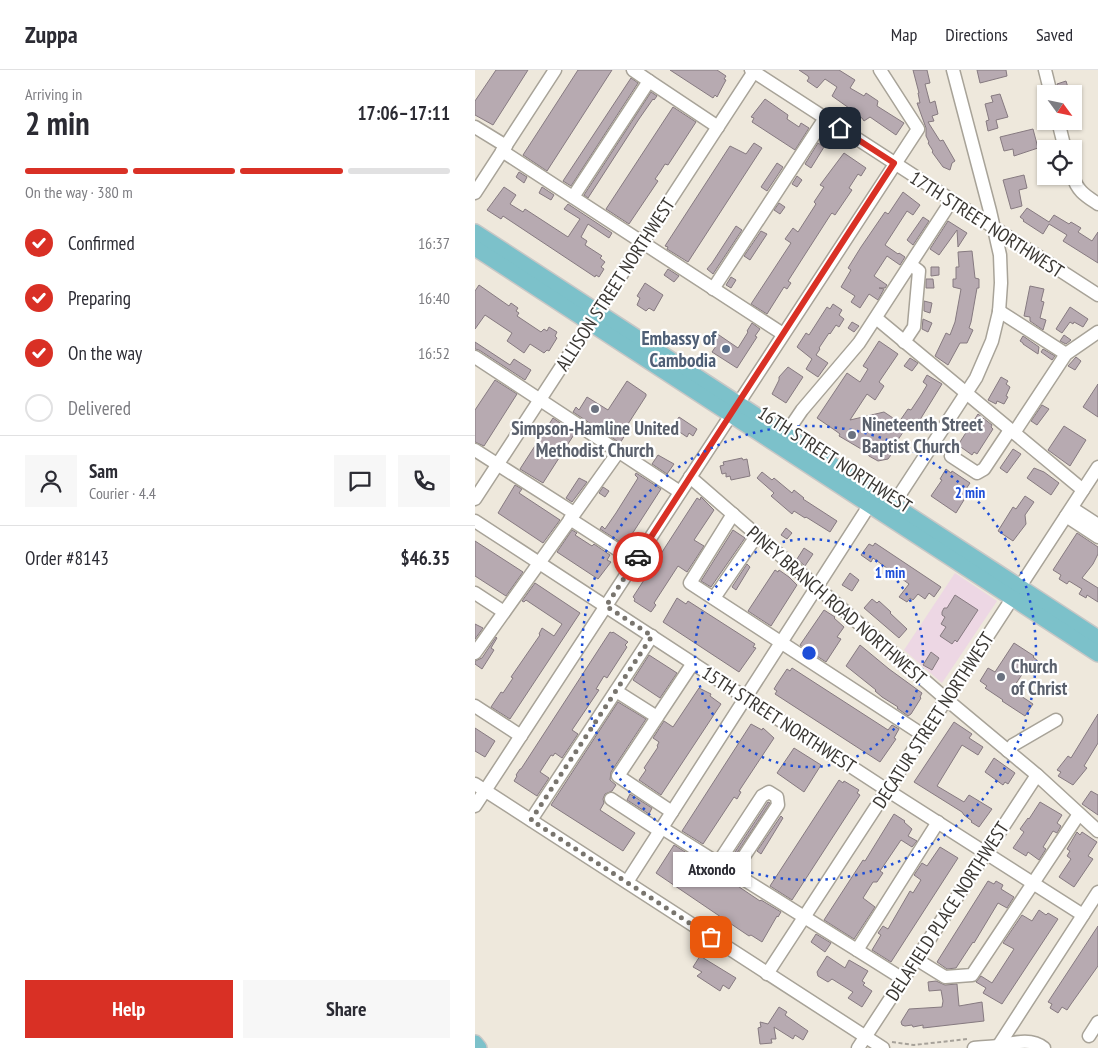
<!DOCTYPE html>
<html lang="en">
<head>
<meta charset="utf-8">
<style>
  :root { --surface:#fff; --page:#f7f7f7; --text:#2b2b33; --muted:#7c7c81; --line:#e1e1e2; --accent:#d93025 }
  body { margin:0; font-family:"PT Sans Narrow",sans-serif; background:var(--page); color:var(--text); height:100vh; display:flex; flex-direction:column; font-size:19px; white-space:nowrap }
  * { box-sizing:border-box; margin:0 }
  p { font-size:16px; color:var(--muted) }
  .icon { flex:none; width:28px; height:28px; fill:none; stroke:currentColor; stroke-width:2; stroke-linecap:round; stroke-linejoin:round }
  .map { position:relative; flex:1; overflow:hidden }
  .sheet { display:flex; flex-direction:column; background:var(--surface); width:475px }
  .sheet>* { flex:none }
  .needle { width:32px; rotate:123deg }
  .tools { position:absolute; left:562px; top:15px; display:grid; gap:10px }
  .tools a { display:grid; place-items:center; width:45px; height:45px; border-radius:0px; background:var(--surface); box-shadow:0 1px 4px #0004; font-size:25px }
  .pin { position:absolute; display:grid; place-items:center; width:42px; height:42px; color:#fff; margin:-21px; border-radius:10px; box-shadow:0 2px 8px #0006 }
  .courier { position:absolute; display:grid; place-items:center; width:50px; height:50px; margin:-25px; border:4px solid #d93025; border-radius:50%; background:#fff; color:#222; box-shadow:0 1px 6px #0007 }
  .bubble { position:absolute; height:35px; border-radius:0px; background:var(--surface); box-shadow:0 1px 4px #0004; font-size:16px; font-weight:700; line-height:35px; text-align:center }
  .headline em { font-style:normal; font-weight:700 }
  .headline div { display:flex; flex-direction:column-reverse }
  .headline { display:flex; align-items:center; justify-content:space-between; height:85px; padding:0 25px }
  h1 { font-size:32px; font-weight:700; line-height:38px }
  .bar { display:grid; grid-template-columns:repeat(4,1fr); gap:8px 5px; align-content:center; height:60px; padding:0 25px }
  .bar i { height:6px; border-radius:4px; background:var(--line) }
  .bar .on { background:var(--accent) }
  .bar p { grid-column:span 4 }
  .line { display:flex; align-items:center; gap:12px; padding:0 25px; border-top:1px solid var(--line) }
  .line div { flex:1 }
  .round { display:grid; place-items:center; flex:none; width:52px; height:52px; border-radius:0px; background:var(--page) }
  ol { padding:0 25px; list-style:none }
  li { display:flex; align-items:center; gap:15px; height:55px }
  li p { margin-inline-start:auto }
  li .icon { padding:5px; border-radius:50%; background:var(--accent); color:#fff; stroke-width:4 }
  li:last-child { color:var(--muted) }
  li i { width:28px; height:28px; border:2px solid var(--line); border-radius:50% }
  .action { display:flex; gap:10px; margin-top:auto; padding:10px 25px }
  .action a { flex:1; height:58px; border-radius:0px; background:var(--accent); color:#fff; font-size:20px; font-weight:700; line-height:58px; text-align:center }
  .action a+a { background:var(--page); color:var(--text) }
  header { display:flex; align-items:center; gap:30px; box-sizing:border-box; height:70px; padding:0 25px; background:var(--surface); border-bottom:1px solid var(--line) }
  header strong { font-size:24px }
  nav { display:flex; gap:28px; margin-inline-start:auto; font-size:18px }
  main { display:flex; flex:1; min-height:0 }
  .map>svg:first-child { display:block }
</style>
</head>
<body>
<header>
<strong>Zuppa</strong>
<nav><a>Map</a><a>Directions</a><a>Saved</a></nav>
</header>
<main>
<section class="sheet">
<div class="headline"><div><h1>2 min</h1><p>Arriving in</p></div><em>17:06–17:11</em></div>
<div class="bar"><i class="on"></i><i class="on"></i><i class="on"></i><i></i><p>On the way · 380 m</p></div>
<ol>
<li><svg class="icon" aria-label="check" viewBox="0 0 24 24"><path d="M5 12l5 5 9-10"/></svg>Confirmed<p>16:37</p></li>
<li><svg class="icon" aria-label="check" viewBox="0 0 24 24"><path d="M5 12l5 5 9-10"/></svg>Preparing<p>16:40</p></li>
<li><svg class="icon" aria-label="check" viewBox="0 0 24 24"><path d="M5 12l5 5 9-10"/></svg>On the way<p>16:52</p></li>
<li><i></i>Delivered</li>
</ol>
<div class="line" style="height:90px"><a class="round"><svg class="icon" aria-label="person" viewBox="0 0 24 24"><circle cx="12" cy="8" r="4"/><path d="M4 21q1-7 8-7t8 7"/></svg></a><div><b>Sam</b><p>Courier · 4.4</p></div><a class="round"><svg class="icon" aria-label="chat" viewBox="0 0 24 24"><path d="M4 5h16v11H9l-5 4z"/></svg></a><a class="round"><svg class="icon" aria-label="phone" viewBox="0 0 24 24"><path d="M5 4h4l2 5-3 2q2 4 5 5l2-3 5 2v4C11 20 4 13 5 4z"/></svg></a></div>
<div class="line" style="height:65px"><div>Order #8143</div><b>$46.35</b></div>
<div class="action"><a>Help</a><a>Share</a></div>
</section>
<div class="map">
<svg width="623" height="978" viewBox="0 0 623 978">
  <rect width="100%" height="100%" fill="#eee8dc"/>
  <path fill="#edd7e4" d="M480 503 522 531 467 613 429 580Z"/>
  <g fill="#b7aab1" stroke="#867a80">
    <path d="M21 0H53L18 55 0 45V31Z"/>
    <path d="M103 0H137L72 101 48 85Z"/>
    <path d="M195 0H242L251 6 249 9 251 10 242 27 240 25 238 28Z"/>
    <path d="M324 0H364L380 10 375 18 389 26 391 23 403 31 402 36 429 53 421 65 395 47 389 51 387 48 379 44 378 41H374V38L357 26 362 17 350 9 342 18 332 11 334 8 333 6Z"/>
    <path d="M438 0H452L455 13 450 14 455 33 460 31 463 44 457 46 459 51 453 52 465 71 468 70 480 91 477 93 475 100 468 97 457 82 458 81 453 73 454 72 451 66V58L442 33H445L443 23H444Z"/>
    <path d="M502 0H531L532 6 505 13Z"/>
    <path d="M156 8 163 13 96 116 88 111Z"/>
    <path d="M591 11 595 24H584L582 14Z"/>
    <path d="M176 22 182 26 179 30 178 29 164 49 113 128 109 125Z"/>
    <path d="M525 24 533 47 521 50 523 58 513 61 511 51 514 50 510 34 518 32 516 26Z"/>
    <path d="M290 29 313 45 312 49 324 57 326 53 334 58 320 80 277 52 279 48 276 47Z"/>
    <path d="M198 37 221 52 193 95 190 94 185 102 180 109 183 111 154 154 131 139Z"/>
    <path d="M558 59 563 78 539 86 538 79 529 81 525 67Z"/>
    <path d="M279 73 287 78 213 192 192 179 193 177 190 176 255 76 271 84Z"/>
    <path d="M343 73 349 77 336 98 330 94Z"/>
    <path d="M369 83 391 98 386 106 383 104 374 118 377 120 360 145 357 143 356 144 313 211 316 213 312 219 309 217 292 244 276 234 316 173 310 169 318 158 323 162 341 134 339 132 349 117 345 115Z"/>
    <path d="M302 93 308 97 292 121 286 117Z"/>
    <path d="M44 102 52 107 49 113 41 107Z"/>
    <path d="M549 105 552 118 544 120 547 136 536 139 528 110Z"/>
    <path d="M322 106 327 110 322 117 317 114Z"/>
    <path d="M29 117 41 125 35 134 48 142 50 139 93 167 105 149 89 139 93 134 137 163 134 168 113 154 106 167 112 171 110 175 127 186 125 188 130 192 126 197 129 199 124 207 121 205 120 207 28 146 26 149 12 140Z"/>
    <path d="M67 117 79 125 76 130 64 123Z"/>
    <path d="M428 122 445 135 438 145 432 141 410 175 423 184 424 183 430 187 425 195 412 186 399 206 412 215 410 218H404L409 219 403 230 394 224 385 238 376 232 380 226 366 217 376 200 373 198 386 177 410 142 413 144 414 143Z"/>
    <path d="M304 133 310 137 305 144 299 140Z"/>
    <path d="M552 138 574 152 579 145 594 154 596 152 606 158 603 162 617 171 623 162V193L588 171 592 165 574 154 568 164 548 151 549 150 545 147Z"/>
    <path d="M448 147 454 151 438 175 432 170Z"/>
    <path d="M473 151 492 163 483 177 482 160 464 185 455 179Z"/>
    <path d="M261 156 267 160 238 204 232 199 237 193Z"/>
    <path d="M286 161 292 164 275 190 269 186Z"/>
    <path d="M497 181 500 208 504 209V218H502L496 252 494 258 498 260 492 273H485L473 295 460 286 471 263 475 265 480 252 486 219 478 217V209H481V197H484L483 182Z"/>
    <path d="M456 197H464V205L456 206Z"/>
    <path d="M193 199 204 206 199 212 189 205Z"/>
    <path d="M256 207 261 210 256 218 251 215Z"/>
    <path d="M451 209H458L459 218H451Z"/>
    <path d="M170 213 188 225 179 241 174 238 171 241 162 235 165 228 162 226Z"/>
    <path d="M4 215 34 236 36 233 43 238 41 241 44 243 42 246 66 262 69 259 72 261 74 257 82 262 80 266 82 268 74 281 72 280 69 283 55 274 49 283 32 271 37 263 10 245 0 259V221Z"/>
    <path d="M555 216 569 219 566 231 569 232 565 248 571 250 568 260 555 251V247L549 246Z"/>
    <path d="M449 231 457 233 455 243 449 241Z"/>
    <path d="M358 234 367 240 364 245 369 249 364 257 361 255 355 264 354 263 344 278 345 279 341 285 353 293 343 307 331 299 337 289 322 277 331 263 334 265 352 237 355 239Z"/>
    <path d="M595 237 613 249 608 257 599 252 598 254 595 252 587 263 581 259Z"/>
    <path d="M448 249 457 253 453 262 447 259Z"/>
    <path d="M377 252 384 256 379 262 373 258Z"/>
    <path d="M277 253 285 259 280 266 282 267 262 298 237 282 241 276 236 272V269L241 263 263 278 273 262 272 261Z"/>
    <path d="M589 265 596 270 591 274 585 271Z"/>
    <path d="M548 266 564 277 563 284 548 274V273L545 271Z"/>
    <path d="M404 271 423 284 404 312 409 316 400 330 392 324 375 350 409 342 424 352 433 339 436 340 446 325 452 315 448 312 452 305 467 314 443 353 437 349 418 377 419 381 413 389 403 391 394 386 393 383 364 366 365 364 361 361 342 348 372 303 385 312 393 299 388 296Z"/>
    <path d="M0 272 35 295 39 289 56 300 50 310 4 280 0 279Z"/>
    <path d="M568 279 580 286 577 290 566 282Z"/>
    <path d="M601 287 606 291 600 300 593 296Z"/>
    <path d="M435 288 443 293 437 301 429 296Z"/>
    <path d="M313 297 328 307 311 333 297 324 304 310V307Z"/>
    <path d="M526 307 533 311 531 314 535 317 531 326 533 327 529 334 522 331 521 334 513 330Z"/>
    <path d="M20 310 42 324 9 376 0 372V340Z"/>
    <path d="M152 311 171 324V326L153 354 156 356 145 373 98 342 101 337 104 340 112 327 133 340Z"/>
    <path d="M623 314V347L608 337Z"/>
    <path d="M567 335 574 339 562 355 556 351Z"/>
    <path d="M503 344 517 355 516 357 518 359 502 384 499 382 497 385 483 375Z"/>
    <path d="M204 347 222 359 218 366 214 363 212 367 197 357Z"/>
    <path d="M78 348 100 363 68 413 45 399Z"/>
    <path d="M589 356 611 370 595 396 573 380Z"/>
    <path d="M538 379 546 384 532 403 525 398Z"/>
    <path d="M183 385 199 394 192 404 177 394Z"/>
    <path d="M267 388 268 390 272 389 275 406 256 410 255 406 251 407V403L247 404 245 396 249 395 248 392Z"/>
    <path d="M559 398 569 402 584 413 576 425 552 408Z"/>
    <path d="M471 399 476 403 477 401 495 413 491 419 495 420 481 443 456 426 467 410 465 409Z"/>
    <path d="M287 402 297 410 299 408 317 423 319 420 329 428 328 429 362 451 355 462 331 447 330 448 319 441 317 444 296 426 299 423 282 408Z"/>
    <path d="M161 403 186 419 150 475 125 459 127 456 130 459 141 443 163 408 160 405Z"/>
    <path d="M104 408 112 412 97 432 91 428Z"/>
    <path d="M40 415 47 419 44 423 85 450 68 473 23 443Z"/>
    <path d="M128 417 134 421 130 427 124 423Z"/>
    <path d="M550 426 559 432 550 445 551 454 538 471 523 461 538 437 541 439Z"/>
    <path d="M226 427 239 440 219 470 229 476 212 502 203 496 179 533 181 535 176 542 159 531 160 529 158 527 222 428 225 430Z"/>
    <path d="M311 458 317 463 312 469 306 465Z"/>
    <path d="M97 460 102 463 100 465 117 476 119 474 135 485 132 490 136 492 123 509 82 482Z"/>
    <path d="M258 460 270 468 236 517 226 511Z"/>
    <path d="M602 463 623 477V484L618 494 607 508 623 518V532L612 525 611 528 604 524 607 519 594 511 592 514 584 509 586 505 578 500Z"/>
    <path d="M0 471 48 502 31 526 0 506Z"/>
    <path d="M400 473 466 517 459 527 454 523 450 529 443 524 438 530 435 528 432 532 424 527 434 514 398 488 396 492 386 485 394 474 398 476Z"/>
    <path d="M329 478 338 484 330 496 322 489Z"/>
    <path d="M272 494 275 497 261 520 257 517Z"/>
    <path d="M300 500 303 502 304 500 314 507 322 515 296 556 273 541Z"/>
    <path d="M375 503 384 510 377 521 367 515Z"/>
    <path d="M60 513 105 543 35 649 16 637 26 622 28 623 38 608 36 607 65 565 64 564 67 558 79 566 87 554 51 530 49 532 47 531Z"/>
    <path d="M480 525 503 540 482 572 480 570 477 574 465 566 471 557 466 554 470 547 467 545V542L469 538H472Z"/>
    <path d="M202 528 211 534 213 531 280 574 278 577 281 578 264 602 188 552Z"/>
    <path d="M397 529 402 533 404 531 416 542 415 543 432 559 424 568 389 538Z"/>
    <path d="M349 540 360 547 359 548 369 557 362 567 366 569 351 592 325 575Z"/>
    <path d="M0 554 8 558 0 569Z"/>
    <path d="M135 562 137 563 138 562 153 572 150 575 152 577 132 608 129 606 121 619 124 620 97 660 103 664 87 688 80 683 78 686 76 685 65 702 74 708 62 726 39 711 42 706 41 705 45 699H46Z"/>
    <path d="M21 567 22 568 16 578 19 580 7 599 0 594V591L7 588Z"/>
    <path d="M539 573 559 586 558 587 563 591 559 598 554 594 540 615 547 619 543 624 558 634 550 646 527 631 528 630 510 618 512 616 505 611 513 598 520 602Z"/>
    <path d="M385 575 414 599 447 623 445 627 446 628 436 644 433 646 422 638 423 637 407 627 400 621 401 620 371 596Z"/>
    <path d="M456 582 464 588 457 600 448 595Z"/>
    <path d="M174 585 202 603 185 628 158 610Z"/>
    <path d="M317 598 413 660 417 655 424 659 419 668 421 669 405 692 300 624 302 621 299 619 302 614 312 599 315 601Z"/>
    <path d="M224 618 236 624 235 626 246 634 186 725 164 710 171 700 169 698 183 677 182 676 184 672 178 668 189 651 198 657Z"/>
    <path d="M143 632 171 649 136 702 135 710 141 715 137 721 130 724 128 729 129 733 125 740 160 763 148 781 76 735Z"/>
    <path d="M623 644V673L609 696 612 698 598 715 583 706 586 702 582 700 593 686 596 688Z"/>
    <path d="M479 652 497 664 494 668 508 677 503 685 487 675 462 716 489 732 494 725 517 739 504 757 496 752 497 751 489 745 487 742 439 712Z"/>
    <path d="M276 654 287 660 288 658 299 668 264 721 266 722 262 729 259 727 228 774 207 761Z"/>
    <path d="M0 658 20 671 10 687 0 681Z"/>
    <path d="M319 678 346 695 329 722 302 703Z"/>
    <path d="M519 688 540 703 533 714 530 712 528 715 510 702Z"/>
    <path d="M364 710 368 713 369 711 384 720 382 723 385 725 317 830 295 816Z"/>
    <path d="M616 721 623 725V745L607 734Z"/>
    <path d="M155 724 177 738 174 744 152 730Z"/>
    <path d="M293 732 295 733 256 792 254 791Z"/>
    <path d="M565 732 587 745 582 753 586 756 582 763 578 761 568 777 571 779 564 790 553 782 551 786 538 778 549 762 545 759 553 748 554 749Z"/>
    <path d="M419 744 430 751 429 752 437 759 433 766 442 771 437 777 426 770 405 801 408 803 402 812H398L388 828 400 837 379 869 349 850 388 790 390 791Z"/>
    <path d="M306 746 308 748 286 784 282 781Z"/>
    <path d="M602 762 605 765 607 762 622 772 613 786 618 789 599 817 584 807 596 789 592 786 595 781 592 779Z"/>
    <path d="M199 775 215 785 212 790 226 799 230 794 285 831 286 830 306 842 303 847 302 846 287 872 276 865 274 866 268 862 181 803Z"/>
    <path d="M465 777 483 788 416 892 397 880 406 865 403 863 408 856 413 859 435 821 438 823 446 810 439 805 447 793 452 796Z"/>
    <path d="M513 811 519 814 521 811 528 815 526 819 539 827 532 838 523 833 499 873 498 872 481 898 472 899 462 892Z"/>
    <path d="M564 840 571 845 573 843 583 849 527 934 508 923 511 918 501 912 506 906 517 913 539 879 528 873 547 845 557 851Z"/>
    <path d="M623 856V896L596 934 592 940 587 937 583 943 575 938 577 934 573 932Z"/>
    <path d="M341 864 356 873 350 882 336 872Z"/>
    <path d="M225 886 261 908 254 919 248 915 245 921 222 906 227 902 218 897Z"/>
    <path d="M352 886 370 898 374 890 393 901 387 911 390 913 388 915 397 921 387 937 373 928 378 922 357 909 353 912 343 906 342 902Z"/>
    <path d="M461 911 470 915 482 914 484 936 507 932 509 951 448 958V955L438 957 437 955 430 956 427 955 426 952 434 939 467 937 468 931 466 920 454 921 453 912Z"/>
    <path d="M304 937 312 942 310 945 333 961 328 970 320 965 318 969 299 957 301 969H296L297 973 285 974 283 958 286 957 285 952 293 954Z"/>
  </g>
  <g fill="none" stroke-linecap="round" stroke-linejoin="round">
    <defs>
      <g id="minor">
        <path d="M158 0 174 11"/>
        <path d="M276 0 623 225"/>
        <path d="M570 0 576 24"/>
        <path d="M583 51 590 79"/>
        <path d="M0 57 31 76"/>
        <path d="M27 81 308 264"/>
        <path d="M598 106C602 121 611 126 623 134"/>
        <path d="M0 123 80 0"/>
        <path d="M98 127 174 11 243 57"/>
        <path d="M238 219 350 48"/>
        <path d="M524 241 591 284"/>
        <path d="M401 248 608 420"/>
        <path d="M429 272 439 257 444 201 436 195"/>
        <path d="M0 287 205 422"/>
        <path d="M539 363 591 284 623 262"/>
        <path d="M310 365 327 340 384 273 477 130"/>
        <path d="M0 380 99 443"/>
        <path d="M476 386 502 403 509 399 535 360"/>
        <path d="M215 407 471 629 562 705 623 761"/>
        <path d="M0 429 280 0"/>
        <path d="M597 438 623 455"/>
        <path d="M414 441 501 308 517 271 524 242 526 213 525 185 515 141 478 0"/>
        <path d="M258 444 215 513 448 665"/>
        <path d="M591 446 623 467"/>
        <path d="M95 449 160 491"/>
        <path d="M0 451 412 720 608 845"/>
        <path d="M0 523 29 542"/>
        <path d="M239 528 282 465"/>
        <path d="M0 583 144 381"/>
        <path d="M141 621 182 647"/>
        <path d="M0 636 46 666"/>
        <path d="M533 681 538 675 581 650"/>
        <path d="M0 714 408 978"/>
        <path d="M136 729 185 761"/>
        <path d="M0 736 443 59 405 0"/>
        <path d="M197 742 143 706 218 593"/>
        <path d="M56 750 177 566"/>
        <path d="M187 758 382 880 463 752"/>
        <path d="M243 793 287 726 294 722 302 727 303 735 258 803"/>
        <path d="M152 812 399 428"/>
        <path d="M382 880 428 909"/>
        <path d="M441 889 470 907 497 905 604 744"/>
        <path d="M292 904 623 397"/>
        <path d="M614 966 623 952"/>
        <path d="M383 978 562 705"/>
        <path d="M499 978C507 977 515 977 523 976 538 973 556 967 569 978"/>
        <path d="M522 978 623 822"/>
      </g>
      <g id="major">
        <path d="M0 162 623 568"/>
        <path d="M0 178 623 584"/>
        <path d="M0 973 4 978"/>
      </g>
    </defs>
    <use href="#minor" stroke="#a8a398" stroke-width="15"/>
    <use href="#major" stroke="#c8c7c6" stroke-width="18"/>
    <path stroke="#a6a199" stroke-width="2" stroke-dasharray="4 2.5" stroke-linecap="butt" d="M417 972 439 975 492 969"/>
    <use href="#minor" stroke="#fff" stroke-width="12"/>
    <use href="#major" stroke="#7cc1ca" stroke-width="15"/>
  </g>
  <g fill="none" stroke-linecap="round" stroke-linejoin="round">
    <path stroke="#79756e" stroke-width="5" stroke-dasharray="0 9" d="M163 487 131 536 177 566 56 750 236 867"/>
    <path stroke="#d93025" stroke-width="6" d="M163 487 419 93 365 58"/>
  </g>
  <g fill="none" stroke="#1d4ed8" stroke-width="2.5" stroke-dasharray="2.5 5">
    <circle cx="334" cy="583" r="114"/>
    <circle cx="334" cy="583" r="227"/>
  </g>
  <circle fill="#5c6f8a" stroke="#fff" stroke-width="2" cx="251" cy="279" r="5"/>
  <g fill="#6b7280" stroke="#fff" stroke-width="2">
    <circle cx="120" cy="339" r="5"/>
    <circle cx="377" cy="365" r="5"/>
    <circle cx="526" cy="607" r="5"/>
  </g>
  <g text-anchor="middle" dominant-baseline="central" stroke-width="4.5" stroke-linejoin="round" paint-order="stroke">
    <g font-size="19" fill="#3a3733" stroke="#fff">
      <text transform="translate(512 154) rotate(33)">17TH STREET NORTHWEST</text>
      <text transform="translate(140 214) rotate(-57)">ALLISON STREET NORTHWEST</text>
      <text transform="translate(360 389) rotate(33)">16TH STREET NORTHWEST</text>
      <text transform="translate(362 535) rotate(41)">PINEY BRANCH ROAD NORTHWEST</text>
      <text transform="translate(304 649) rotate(33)">15TH STREET NORTHWEST</text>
      <text transform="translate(458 650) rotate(-57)">DECATUR STREET NORTHWEST</text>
      <text transform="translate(472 841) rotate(-57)">DELAFIELD PLACE NORTHWEST</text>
    </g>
    <g font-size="19" font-weight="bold" fill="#4e5e75" stroke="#fff" text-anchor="end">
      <text x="241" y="268">Embassy of<tspan x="241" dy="22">Cambodia</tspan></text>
    </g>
    <g font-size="19" font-weight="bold" fill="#5b616d" stroke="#fff" text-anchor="start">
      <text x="387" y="354">Nineteenth Street<tspan x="387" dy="22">Baptist Church</tspan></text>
      <text x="120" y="358" text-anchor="middle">Simpson-Hamline United<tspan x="120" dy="22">Methodist Church</tspan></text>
      <text x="536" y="596">Church<tspan x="536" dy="22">of Christ</tspan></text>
    </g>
  </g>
  <circle cx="334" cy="583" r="8" fill="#1d4ed8" stroke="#fff" stroke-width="2.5"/>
  <g font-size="15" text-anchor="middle" font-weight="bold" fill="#1d4ed8" stroke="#fff" stroke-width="4.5" stroke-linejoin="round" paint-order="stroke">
    <text x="495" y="428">2 min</text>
    <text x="415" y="508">1 min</text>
  </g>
</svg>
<div class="tools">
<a><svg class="needle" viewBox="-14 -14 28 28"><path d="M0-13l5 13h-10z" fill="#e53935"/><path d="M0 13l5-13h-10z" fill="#7c7c81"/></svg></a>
<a><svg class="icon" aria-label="locate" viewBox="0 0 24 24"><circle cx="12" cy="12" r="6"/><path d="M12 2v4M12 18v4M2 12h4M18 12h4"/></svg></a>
</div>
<div class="pin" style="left:236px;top:867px;background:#ea580c"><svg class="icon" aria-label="bag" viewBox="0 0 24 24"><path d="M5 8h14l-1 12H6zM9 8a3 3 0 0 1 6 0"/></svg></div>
<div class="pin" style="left:365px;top:58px;background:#1f2937"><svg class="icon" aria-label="home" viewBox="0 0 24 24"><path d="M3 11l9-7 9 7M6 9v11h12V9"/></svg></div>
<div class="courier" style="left:163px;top:487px"><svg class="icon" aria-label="car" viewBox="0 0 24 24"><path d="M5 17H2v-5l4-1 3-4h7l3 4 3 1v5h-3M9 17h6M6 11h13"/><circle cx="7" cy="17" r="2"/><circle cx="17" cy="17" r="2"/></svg></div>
<div class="bubble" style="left:198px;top:782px;width:78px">Atxondo</div>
</div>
</main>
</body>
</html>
